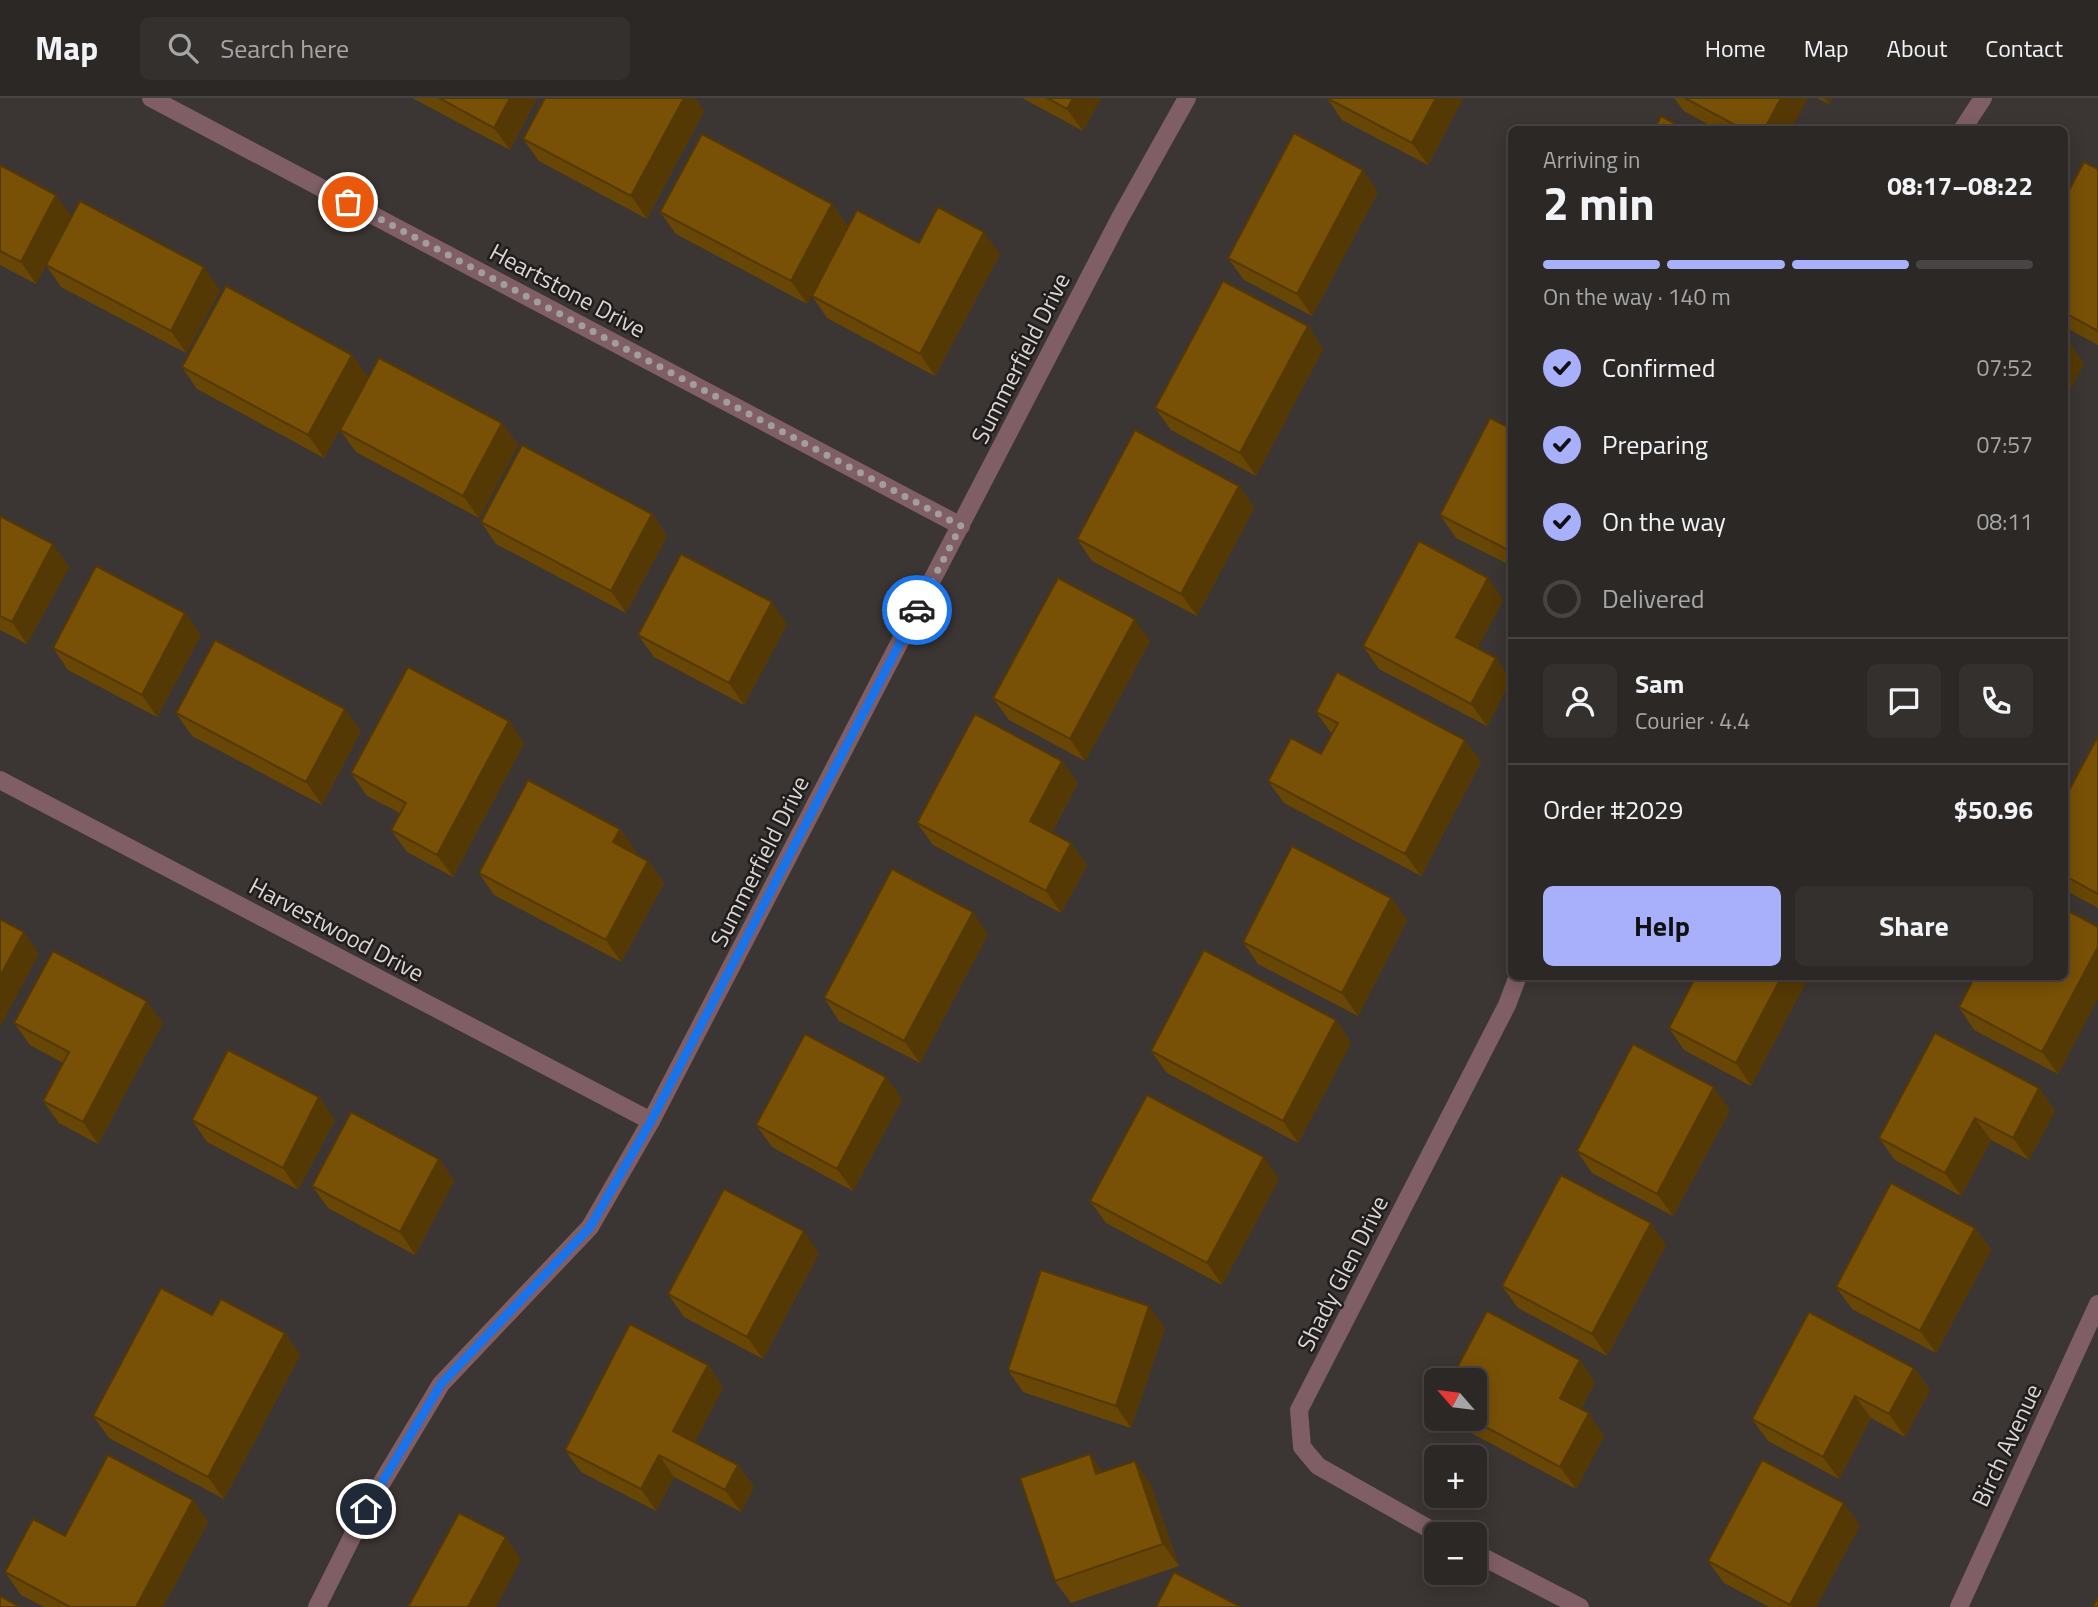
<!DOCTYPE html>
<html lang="en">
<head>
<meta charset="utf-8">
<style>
  :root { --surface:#2c2826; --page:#34302e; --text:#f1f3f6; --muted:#a6a6a7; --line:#484443; --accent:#a8b0fc }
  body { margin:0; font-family:"Titillium Web",sans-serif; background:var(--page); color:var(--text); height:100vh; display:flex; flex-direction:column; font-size:26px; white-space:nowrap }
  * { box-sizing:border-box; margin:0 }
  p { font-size:23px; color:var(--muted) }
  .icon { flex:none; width:38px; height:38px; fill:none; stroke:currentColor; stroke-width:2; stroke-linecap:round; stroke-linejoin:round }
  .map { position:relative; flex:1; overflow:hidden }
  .side { position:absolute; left:1508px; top:28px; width:560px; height:854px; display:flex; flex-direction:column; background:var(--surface); border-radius:10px; box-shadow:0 4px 18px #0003,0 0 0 2px var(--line) }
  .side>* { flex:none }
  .needle { width:46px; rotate:298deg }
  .tools { position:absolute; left:1424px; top:1270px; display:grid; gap:14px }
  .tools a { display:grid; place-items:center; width:63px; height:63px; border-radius:10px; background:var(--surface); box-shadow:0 4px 18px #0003,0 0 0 2px var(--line); font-size:35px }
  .pin { position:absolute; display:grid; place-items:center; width:60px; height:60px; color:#fff; margin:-30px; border:4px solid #fff; border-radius:50%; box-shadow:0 2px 7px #0007 }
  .courier { position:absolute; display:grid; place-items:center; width:70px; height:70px; margin:-35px; border:5px solid #1a73e8; border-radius:50%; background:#fff; color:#222; box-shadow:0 2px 9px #0007 }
  .headline em { font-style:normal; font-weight:700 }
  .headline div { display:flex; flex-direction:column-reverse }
  .headline { display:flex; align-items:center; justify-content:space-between; height:119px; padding:0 35px }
  h1 { font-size:46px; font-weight:700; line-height:52px }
  .bar { display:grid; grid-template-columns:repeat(4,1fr); gap:10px 7px; align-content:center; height:84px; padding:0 35px }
  .bar i { height:9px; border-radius:5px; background:var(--line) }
  .bar .current { background:var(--accent) }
  .bar p { grid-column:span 4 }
  .line { display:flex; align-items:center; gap:18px; padding:0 35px; border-top:2px solid var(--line) }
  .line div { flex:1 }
  .round { display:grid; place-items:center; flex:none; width:74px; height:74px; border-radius:10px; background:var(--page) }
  ol { padding:0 35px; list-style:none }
  li { display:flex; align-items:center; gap:21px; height:77px }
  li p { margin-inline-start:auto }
  li .icon { padding:7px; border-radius:50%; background:var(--accent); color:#111; stroke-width:4 }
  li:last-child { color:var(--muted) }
  li i { width:38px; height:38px; border:4px solid var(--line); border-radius:50% }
  .primary-button { display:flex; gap:14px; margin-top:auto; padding:14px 35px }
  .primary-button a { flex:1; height:80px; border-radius:10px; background:var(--accent); color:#111; font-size:28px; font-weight:700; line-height:80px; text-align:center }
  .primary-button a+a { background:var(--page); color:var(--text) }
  header { display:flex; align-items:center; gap:42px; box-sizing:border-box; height:98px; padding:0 35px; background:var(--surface); border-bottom:2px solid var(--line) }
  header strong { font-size:33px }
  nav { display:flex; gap:38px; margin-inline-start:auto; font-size:24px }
  .search { width:490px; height:63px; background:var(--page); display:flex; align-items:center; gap:18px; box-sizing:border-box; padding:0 24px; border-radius:10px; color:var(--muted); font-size:26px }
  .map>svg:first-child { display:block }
</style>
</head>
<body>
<header>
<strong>Map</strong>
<div class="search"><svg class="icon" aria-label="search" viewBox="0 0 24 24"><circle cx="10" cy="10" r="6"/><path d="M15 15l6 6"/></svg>Search here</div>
<nav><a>Home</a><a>Map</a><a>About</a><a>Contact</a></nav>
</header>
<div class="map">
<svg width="2098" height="1509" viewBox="0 0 2098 1509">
  <rect width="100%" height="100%" fill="#3b3533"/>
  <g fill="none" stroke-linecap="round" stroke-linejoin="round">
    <g stroke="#7f5e65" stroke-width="18">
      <path d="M151 0 961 428"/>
      <path d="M1962 32 1983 0"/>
      <path d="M0 682 651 1023"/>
      <path d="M1440 1437 1318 1368 1302 1349 1299 1312 1507 907 1518 878"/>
      <path d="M1475 1455 1580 1509"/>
      <path d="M317 1509 366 1411 441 1286 590 1129 651 1023 1120 120 1187 0"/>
      <path d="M1959 1509 2098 1206"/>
    </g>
  </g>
  <g fill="#684605">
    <path d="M412 0H537L510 52Z"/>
    <path d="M1022 0H1101L1083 33Z"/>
    <path d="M1327 0H1463L1428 67 1342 22Z"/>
    <path d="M1674 0H1685L1791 32H1718L1684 13Z"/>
    <path d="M1817 0H1832L1829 6Z"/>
    <path d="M704 13 647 121 539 63 523 41Z"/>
    <path d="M0 67 71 119 220 192 186 255 61 189 46 167 36 186 0 167Z"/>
    <path d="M2098 71V247L2065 229V100Z"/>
    <path d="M1378 94 1312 218 1244 182 1228 160Z"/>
    <path d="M832 106 848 128 807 206 676 136 660 114Z"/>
    <path d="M919 145 1000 156 935 278 827 220 812 198Z"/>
    <path d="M1308 228 1323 251 1256 378 1171 332 1155 310Z"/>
    <path d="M352 257 368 279 324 360 197 291 182 269Z"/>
    <path d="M502 325 518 347 479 420 356 354 340 332Z"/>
    <path d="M1512 331V468L1456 440 1440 417Z"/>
    <path d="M1239 388 1254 410 1197 518 1092 463 1077 441Z"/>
    <path d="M652 416 667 438 626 515 496 446 481 424Z"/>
    <path d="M0 418 69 469 27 546 0 532Z"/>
    <path d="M1488 480 1503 502 1477 550 1496 560 1511 582 1487 628 1379 571 1363 548Z"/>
    <path d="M185 515 201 537 157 619 68 572 53 550Z"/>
    <path d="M787 526 744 607 654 559 638 537Z"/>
    <path d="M1150 543 1085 663 1009 622 993 600Z"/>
    <path d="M1316 614 1465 642 1481 664 1421 778 1284 705 1268 683 1321 656 1332 636Z"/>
    <path d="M176 615 361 633 322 707 192 638Z"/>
    <path d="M509 623 524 645 453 779 407 754 391 732 400 715 367 698 351 675Z"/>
    <path d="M2098 639V810L2065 792V700Z"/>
    <path d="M1078 685 1052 734 1071 745 1087 767 1061 815 933 747 917 725Z"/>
    <path d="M636 753 634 755 648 763 664 785 621 864 494 797 479 775Z"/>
    <path d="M1391 800 1407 822 1358 918 1258 866 1243 844Z"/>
    <path d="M2098 829V900L2058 976 1974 932 1959 909Z"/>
    <path d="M988 836 920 965 839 923 824 900Z"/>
    <path d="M1684 878H1807L1808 880 1751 988 1684 952 1669 930 1693 884Z"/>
    <path d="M1336 922 1351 945 1298 1045 1167 975 1151 953Z"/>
    <path d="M14 925H163L98 1046 59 1025 43 1003 63 965 30 947Z"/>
    <path d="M2039 990 2055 1013 2029 1062 1991 1042 1961 1098 1895 1062 1879 1040Z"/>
    <path d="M319 999 335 1022 298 1092 207 1044 192 1022Z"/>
    <path d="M902 1001 853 1093 772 1049 756 1027Z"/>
    <path d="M1730 1012 1673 1118 1592 1075 1577 1053Z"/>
    <path d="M439 1061 454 1083 415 1157 328 1110 312 1088Z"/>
    <path d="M1279 1081 1222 1187 1106 1125 1090 1103Z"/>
    <path d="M1975 1130 1991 1152 1936 1255 1852 1211 1836 1189Z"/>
    <path d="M1666 1147 1607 1258 1518 1210 1502 1188Z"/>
    <path d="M819 1155 763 1261 684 1219 668 1196Z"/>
    <path d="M212 1217 285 1235 300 1257 224 1401 109 1340 93 1318Z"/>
    <path d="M1165 1230 1131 1330 1023 1294 1008 1272Z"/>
    <path d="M708 1267 723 1289 695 1344 738 1367 754 1389 741 1414 674 1379 656 1413 581 1374 565 1352Z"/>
    <path d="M1914 1270 1930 1292 1905 1339 1871 1320 1839 1381 1768 1343 1752 1321Z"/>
    <path d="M1595 1284 1581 1311 1604 1338 1576 1391 1454 1326 1451 1321H1475Z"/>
    <path d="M1090 1356 1102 1374 1150 1385 1179 1468 1071 1505 1055 1483Z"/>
    <path d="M193 1402 208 1424 163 1509H44L21 1497 5 1474Z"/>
    <path d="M1860 1427 1816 1509H1769L1724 1485 1708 1463Z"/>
  </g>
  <g fill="#553904">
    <path d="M510 0H537L510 52 494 30Z"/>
    <path d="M684 0H695L704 13 647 121 631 98Z"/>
    <path d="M1073 0H1101L1083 33 1067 11Z"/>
    <path d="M1436 0H1463L1428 67 1412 45Z"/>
    <path d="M1781 0H1808L1791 32H1764Z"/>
    <path d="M1824 0H1832L1829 6Z"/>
    <path d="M1363 72 1378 94 1312 218 1297 196Z"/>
    <path d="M56 97 72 119 36 186 21 164Z"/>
    <path d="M832 106 848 128 807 206 791 183Z"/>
    <path d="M984 134 1000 156 935 278 920 256Z"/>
    <path d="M204 169 220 192 186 255 171 233Z"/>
    <path d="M1308 228 1323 251 1256 378 1240 355Z"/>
    <path d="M2069 243 2084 266 2065 302V250Z"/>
    <path d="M352 257 368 279 324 360 308 337Z"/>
    <path d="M502 325 518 347 479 420 463 398Z"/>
    <path d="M1239 388 1254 410 1197 518 1181 496Z"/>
    <path d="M652 416 667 438 626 515 611 493Z"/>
    <path d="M53 446 69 469 27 546 12 524Z"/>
    <path d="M1488 480 1503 502 1472 561 1456 539Z"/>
    <path d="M772 504 787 526 744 607 729 585Z"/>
    <path d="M185 515 201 537 157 619 142 597Z"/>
    <path d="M1135 521 1150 543 1085 663 1070 641Z"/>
    <path d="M1496 560 1511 582 1487 628 1471 606Z"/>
    <path d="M345 611 361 633 322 707 306 684Z"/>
    <path d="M509 623 524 645 453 779 437 757Z"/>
    <path d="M1465 642 1481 664 1421 778 1405 756Z"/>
    <path d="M1062 663 1078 685 1046 745 1030 723Z"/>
    <path d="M620 731 636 753 629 766 613 744Z"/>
    <path d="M1071 745 1087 767 1061 815 1046 793Z"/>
    <path d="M648 763 664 785 621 864 606 842Z"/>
    <path d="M1391 800 1407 822 1358 918 1342 895Z"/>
    <path d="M973 814 988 836 920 965 904 943Z"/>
    <path d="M24 834 39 856 0 929V878Z"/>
    <path d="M2098 849V900L2058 976 2042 954Z"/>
    <path d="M1782 878H1807L1808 880 1751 988 1736 965Z"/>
    <path d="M147 903 163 925 98 1046 83 1024Z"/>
    <path d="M1336 922 1351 945 1298 1045 1283 1023Z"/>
    <path d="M886 979 902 1001 853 1093 837 1071Z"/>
    <path d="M1714 989 1730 1012 1673 1118 1657 1096Z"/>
    <path d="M2039 990 2055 1013 2029 1062 2013 1040Z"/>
    <path d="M319 999 335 1022 298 1092 283 1070Z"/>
    <path d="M1975 1020 1991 1042 1961 1098 1945 1075Z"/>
    <path d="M1264 1059 1279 1081 1222 1187 1207 1165Z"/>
    <path d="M439 1061 454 1083 415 1157 400 1134Z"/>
    <path d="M1651 1125 1666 1147 1607 1258 1592 1236Z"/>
    <path d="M1975 1130 1991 1152 1936 1255 1920 1233Z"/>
    <path d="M804 1133 819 1155 763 1261 747 1239Z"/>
    <path d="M1149 1208 1165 1230 1131 1330 1116 1308Z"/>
    <path d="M285 1235 300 1257 224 1401 208 1379Z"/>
    <path d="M1580 1262 1595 1284 1575 1322 1560 1300Z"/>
    <path d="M708 1267 723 1289 689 1356 673 1333Z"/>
    <path d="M1914 1270 1930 1292 1905 1339 1889 1316Z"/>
    <path d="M1855 1298 1871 1320 1839 1381 1823 1359Z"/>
    <path d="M1589 1315 1604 1338 1576 1391 1560 1369Z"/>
    <path d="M1090 1356 1105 1379 1096 1376Z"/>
    <path d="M659 1357 674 1379 656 1413 641 1391Z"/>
    <path d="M1135 1363 1150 1385 1179 1468 1163 1446Z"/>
    <path d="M738 1367 754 1389 741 1414 725 1392Z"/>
    <path d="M193 1402 208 1424 163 1509H136Z"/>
    <path d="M1844 1405 1860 1427 1816 1509H1792L1790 1507Z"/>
    <path d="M506 1439 521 1462 496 1509H468Z"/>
  </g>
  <g fill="#795106" stroke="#553904" stroke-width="2">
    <path d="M439 0H510L494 30Z"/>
    <path d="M545 0H684L631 98 523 41Z"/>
    <path d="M1047 0H1073L1067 11Z"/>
    <path d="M1327 0H1436L1412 45Z"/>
    <path d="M1685 0H1781L1764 32H1744Z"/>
    <path d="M1661 18 1687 32H1654Z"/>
    <path d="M1294 35 1363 72 1297 196 1228 160Z"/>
    <path d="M702 36 832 106 791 183 660 114Z"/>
    <path d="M2084 64 2098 71V233L2065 215V100Z"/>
    <path d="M0 67 56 97 21 164 0 153Z"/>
    <path d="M80 103 204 169 171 233 46 167Z"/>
    <path d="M938 109 984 134 920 256 812 198 857 112 919 145Z"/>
    <path d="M1223 183 1308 228 1240 355 1155 310Z"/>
    <path d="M226 188 352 257 308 337 182 269Z"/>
    <path d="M2065 242 2069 243 2065 250Z"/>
    <path d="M379 260 502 325 463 398 340 332Z"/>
    <path d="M1490 320 1512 331V454L1440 417Z"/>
    <path d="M1135 332 1239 388 1181 496 1077 441Z"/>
    <path d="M522 347 652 416 611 493 481 424Z"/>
    <path d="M0 418 53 446 12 524 0 518Z"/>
    <path d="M1419 443 1488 480 1456 539 1496 560 1471 606 1363 548Z"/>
    <path d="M681 456 772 504 729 585 638 537Z"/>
    <path d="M96 468 185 515 142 597 53 550Z"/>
    <path d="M1058 480 1135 521 1070 641 993 600Z"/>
    <path d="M215 542 345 611 306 684 176 615Z"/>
    <path d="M408 569 509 623 437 757 391 732 406 705 351 675Z"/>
    <path d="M1337 574 1465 642 1405 756 1268 683 1291 640 1321 656 1338 625 1316 614Z"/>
    <path d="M975 616 1062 663 1030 723 1071 745 1046 793 917 725Z"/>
    <path d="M2098 638V796L2065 778V700Z"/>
    <path d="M528 682 620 731 613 744 648 763 606 842 479 775Z"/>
    <path d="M1292 748 1391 800 1342 895 1243 844Z"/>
    <path d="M892 771 973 814 904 943 824 900Z"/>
    <path d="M2065 811 2098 829V849L2042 954 1959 909 1975 878H2065Z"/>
    <path d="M0 821 24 834 0 878Z"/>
    <path d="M1204 852 1336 922 1283 1023 1151 953Z"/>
    <path d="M53 853 147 903 83 1024 43 1003 69 954 14 925Z"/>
    <path d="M1696 878H1782L1736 965 1669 930Z"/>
    <path d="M1935 935 2039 990 2013 1040 1975 1020 1945 1075 1879 1040Z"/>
    <path d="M805 936 886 979 837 1071 756 1027Z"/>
    <path d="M1633 946 1714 989 1657 1096 1577 1053Z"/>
    <path d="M228 952 319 999 283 1070 192 1022Z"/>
    <path d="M1147 997 1264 1059 1207 1165 1090 1103Z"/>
    <path d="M351 1014 439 1061 400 1134 312 1088Z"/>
    <path d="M1561 1077 1651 1125 1592 1236 1502 1188Z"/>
    <path d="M1891 1085 1975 1130 1920 1233 1836 1189Z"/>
    <path d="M724 1091 804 1133 747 1239 668 1196Z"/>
    <path d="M1041 1172 1149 1208 1116 1308 1008 1272Z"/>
    <path d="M161 1190 212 1217 221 1201 285 1235 208 1379 93 1318Z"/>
    <path d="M1487 1213 1580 1262 1560 1300 1589 1315 1560 1369 1471 1321H1475V1283H1450Z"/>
    <path d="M1809 1214 1914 1270 1889 1316 1855 1298 1823 1359 1752 1321Z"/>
    <path d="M630 1226 708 1267 673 1333 738 1367 725 1392 659 1357 641 1391 565 1352Z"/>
    <path d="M1090 1356 1096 1376 1135 1363 1163 1446 1055 1483 1020 1380Z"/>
    <path d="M108 1357 193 1402 136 1509H70L5 1474 33 1421 65 1438Z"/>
    <path d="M1762 1362 1844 1405 1790 1507 1708 1463Z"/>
    <path d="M459 1415 506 1439 468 1509H408Z"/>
    <path d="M1174 1474 1241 1509H1156Z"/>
    <path d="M0 1498 20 1509H0Z"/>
    <path d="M2098 1499V1509H2093Z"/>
  </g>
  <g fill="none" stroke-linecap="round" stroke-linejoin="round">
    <path stroke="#a29e9c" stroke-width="7" stroke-dasharray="0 12.6" d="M348 104 961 428 917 512"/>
    <path stroke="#1a73e8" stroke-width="9" d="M366 1411 441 1286 590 1129 651 1023 917 512"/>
  </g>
  <g text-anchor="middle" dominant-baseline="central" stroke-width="5" stroke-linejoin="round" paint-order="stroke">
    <g font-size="24" fill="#dad6d5" stroke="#201d1c">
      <text transform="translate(568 192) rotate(28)">Heartstone Drive</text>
      <text transform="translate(1020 260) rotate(-63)">Summerfield Drive</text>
      <text transform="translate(759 763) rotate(-63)">Summerfield Drive</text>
      <text transform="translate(337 831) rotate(28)">Harvestwood Drive</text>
      <text transform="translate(1342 1175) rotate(-63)">Shady Glen Drive</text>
      <text transform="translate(2006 1347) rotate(-65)">Birch Avenue</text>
    </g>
  </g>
</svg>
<div class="tools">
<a><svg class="needle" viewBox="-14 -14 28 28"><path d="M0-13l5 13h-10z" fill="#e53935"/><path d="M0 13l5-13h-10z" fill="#a6a6a7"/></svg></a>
<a>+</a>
<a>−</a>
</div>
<div class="pin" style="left:348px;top:104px;background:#ea580c"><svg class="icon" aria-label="bag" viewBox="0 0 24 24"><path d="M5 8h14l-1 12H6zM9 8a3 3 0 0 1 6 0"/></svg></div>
<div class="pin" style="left:366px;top:1411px;background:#1f2937"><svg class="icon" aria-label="home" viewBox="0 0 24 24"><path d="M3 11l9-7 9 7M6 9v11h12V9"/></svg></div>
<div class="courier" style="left:917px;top:512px"><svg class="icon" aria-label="car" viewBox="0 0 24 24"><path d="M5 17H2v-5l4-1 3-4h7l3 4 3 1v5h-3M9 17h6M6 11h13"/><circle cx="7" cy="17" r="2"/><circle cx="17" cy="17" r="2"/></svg></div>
<section class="side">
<div class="headline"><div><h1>2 min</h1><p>Arriving in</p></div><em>08:17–08:22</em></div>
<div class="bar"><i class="current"></i><i class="current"></i><i class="current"></i><i></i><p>On the way · 140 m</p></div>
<ol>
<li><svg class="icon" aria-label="check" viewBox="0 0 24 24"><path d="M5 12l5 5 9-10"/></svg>Confirmed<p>07:52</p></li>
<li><svg class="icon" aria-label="check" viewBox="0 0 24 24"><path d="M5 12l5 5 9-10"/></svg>Preparing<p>07:57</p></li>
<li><svg class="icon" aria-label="check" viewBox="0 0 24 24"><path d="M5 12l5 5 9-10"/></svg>On the way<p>08:11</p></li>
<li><i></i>Delivered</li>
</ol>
<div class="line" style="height:126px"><a class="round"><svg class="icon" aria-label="person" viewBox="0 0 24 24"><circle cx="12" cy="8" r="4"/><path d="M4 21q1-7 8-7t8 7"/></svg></a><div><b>Sam</b><p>Courier · 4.4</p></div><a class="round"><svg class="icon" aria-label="chat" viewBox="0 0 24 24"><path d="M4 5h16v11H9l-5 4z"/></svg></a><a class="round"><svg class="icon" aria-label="phone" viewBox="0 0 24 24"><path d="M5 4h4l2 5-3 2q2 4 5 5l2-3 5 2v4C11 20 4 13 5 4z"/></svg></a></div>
<div class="line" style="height:91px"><div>Order #2029</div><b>$50.96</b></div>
<div class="primary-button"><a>Help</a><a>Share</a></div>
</section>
</div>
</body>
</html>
